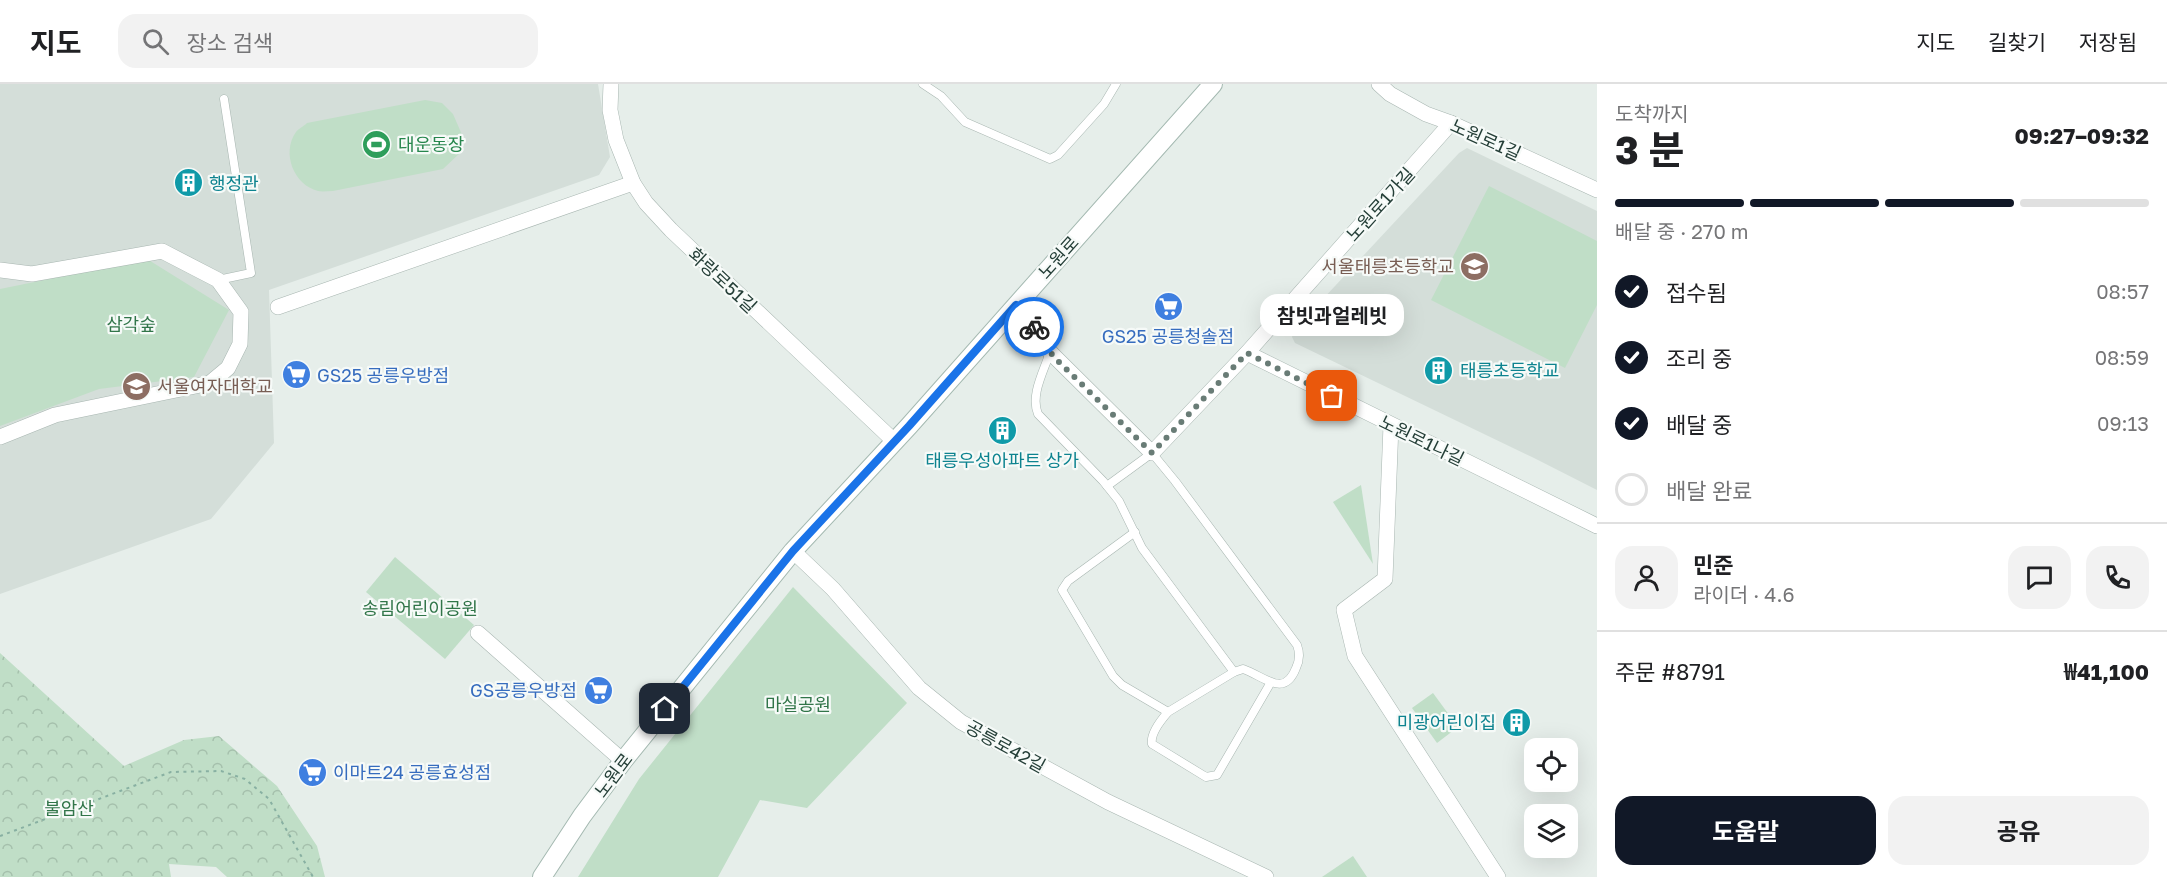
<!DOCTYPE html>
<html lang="ko">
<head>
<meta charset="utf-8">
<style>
  :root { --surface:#fff; --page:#f2f2f2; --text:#202124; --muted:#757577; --line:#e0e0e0; --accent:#111827 }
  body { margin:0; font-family:"Golos Text","Noto Sans KR",sans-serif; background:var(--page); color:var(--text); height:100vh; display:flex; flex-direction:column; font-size:22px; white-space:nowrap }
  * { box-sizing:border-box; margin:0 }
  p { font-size:20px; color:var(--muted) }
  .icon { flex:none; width:33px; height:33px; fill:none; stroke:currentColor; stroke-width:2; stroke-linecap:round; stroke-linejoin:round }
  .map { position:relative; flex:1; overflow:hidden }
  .panel { display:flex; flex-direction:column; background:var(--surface); width:570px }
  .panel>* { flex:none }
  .fabs { position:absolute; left:1524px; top:654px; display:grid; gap:12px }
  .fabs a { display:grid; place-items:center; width:54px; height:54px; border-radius:12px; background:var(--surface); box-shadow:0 6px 24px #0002; font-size:30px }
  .pin { position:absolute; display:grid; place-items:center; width:51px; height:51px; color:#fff; margin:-26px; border-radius:12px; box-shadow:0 3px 9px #0006 }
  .courier { position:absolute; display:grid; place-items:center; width:60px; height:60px; margin:-30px; border:4px solid #1a73e8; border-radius:50%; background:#fff; color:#222; box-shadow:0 2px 8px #0007 }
  .bubble { position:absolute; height:42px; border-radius:18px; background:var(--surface); box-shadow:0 6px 24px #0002; font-size:20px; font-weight:700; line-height:42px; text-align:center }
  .head em { font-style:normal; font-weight:700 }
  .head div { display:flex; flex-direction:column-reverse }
  .head { display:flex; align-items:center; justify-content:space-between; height:102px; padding:0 18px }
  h1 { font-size:39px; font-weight:700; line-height:45px }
  .bar { display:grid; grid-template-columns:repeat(4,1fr); gap:9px 6px; align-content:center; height:72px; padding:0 18px }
  .bar i { height:8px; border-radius:4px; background:var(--line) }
  .bar .selected { background:var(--accent) }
  .bar p { grid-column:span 4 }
  .line { display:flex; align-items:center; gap:15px; padding:0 18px; border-top:2px solid var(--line) }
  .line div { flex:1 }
  .round { display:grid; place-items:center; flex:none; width:63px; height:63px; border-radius:18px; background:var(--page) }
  ol { padding:0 18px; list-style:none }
  li { display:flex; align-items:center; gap:18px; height:66px }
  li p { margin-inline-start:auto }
  li .icon { padding:6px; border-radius:50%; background:var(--accent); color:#fff; stroke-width:4 }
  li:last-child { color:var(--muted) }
  li i { width:33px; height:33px; border:3px solid var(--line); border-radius:50% }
  .primary-button { display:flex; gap:12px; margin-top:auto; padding:12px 18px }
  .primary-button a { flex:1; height:69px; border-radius:18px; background:var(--accent); color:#fff; font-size:24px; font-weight:700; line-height:69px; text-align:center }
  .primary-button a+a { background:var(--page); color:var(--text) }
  header { display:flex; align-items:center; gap:36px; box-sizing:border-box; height:84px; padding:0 30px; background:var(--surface); border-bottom:2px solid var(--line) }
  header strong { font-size:28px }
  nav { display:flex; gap:33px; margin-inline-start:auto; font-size:21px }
  .search { width:420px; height:54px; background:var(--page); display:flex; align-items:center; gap:15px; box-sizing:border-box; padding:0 21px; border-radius:18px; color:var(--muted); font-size:22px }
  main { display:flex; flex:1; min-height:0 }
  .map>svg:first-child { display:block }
</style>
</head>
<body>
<header>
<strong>지도</strong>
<div class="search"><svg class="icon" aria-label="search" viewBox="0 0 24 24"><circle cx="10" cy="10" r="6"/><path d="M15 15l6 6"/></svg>장소 검색</div>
<nav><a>지도</a><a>길찾기</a><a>저장됨</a></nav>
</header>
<main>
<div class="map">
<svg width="1597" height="793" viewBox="0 0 1597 793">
  <defs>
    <pattern id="forest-crowns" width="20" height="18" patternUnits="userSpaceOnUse" patternTransform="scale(1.5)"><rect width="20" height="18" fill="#c0dec7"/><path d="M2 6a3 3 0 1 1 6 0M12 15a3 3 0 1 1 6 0" fill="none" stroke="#a5c0ac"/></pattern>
  </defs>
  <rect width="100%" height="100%" fill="#e6eeea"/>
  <g fill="#d4ded9">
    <path d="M0 0H598L610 73 599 91 269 206 274 359 211 435 0 510Z"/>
    <path d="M1467 64 1597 127V406L1534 374 1295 259 1292 253 1294 246 1459 69Z"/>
  </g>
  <path fill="url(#forest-crowns)" d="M0 569 124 682 184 656 219 652 277 702 317 762 325 793H227L216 783 169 780 171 793H0Z"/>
  <g fill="#c0dec7">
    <path d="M425 16 442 19 453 30 463 53 461 68 443 85 333 107C328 107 322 108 318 107 294 101 281 69 296 48 298 45 304 42 307 39Z"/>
    <path d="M1489 102 1597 157V221L1565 284 1431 216Z"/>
    <path d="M147 175 229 226 194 293 99 305 0 342V205Z"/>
    <path d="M1361 401 1373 480 1333 418Z"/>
    <path d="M395 473 474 541 445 575 366 508Z"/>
    <path d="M793 503 907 619 807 724 760 716 718 793H578L639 695Z"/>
    <path d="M1433 609 1458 643 1437 659 1412 624Z"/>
    <path d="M1353 772 1367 793H1322Z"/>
  </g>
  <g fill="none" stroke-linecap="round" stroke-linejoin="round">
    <defs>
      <g id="service">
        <path d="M923 0 941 12 965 38 1050 75 1058 71 1104 20 1116 0"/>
        <path d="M218 196 251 189 224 15"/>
        <path d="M1050 268C1044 287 1030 311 1038 330L1103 397 1119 417 1142 464 1234 588"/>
        <path d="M1107 402 1152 369 1175 397 1297 561C1300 569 1300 576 1296 584 1284 615 1264 592 1243 585L1234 588 1168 628C1161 636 1150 650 1152 660L1206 693 1217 691 1271 598"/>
        <path d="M1135 448 1068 497 1062 506 1113 592 1122 601 1168 628"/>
      </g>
      <g id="minor">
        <path d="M611 0 610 26 616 56 633 99 646 119 671 146 894 357"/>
        <path d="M1379 0 1390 10 1426 30 1451 39 1597 106"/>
        <path d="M0 186 32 190 162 167 218 196 241 228 240 260 228 284 210 299 55 331 0 353"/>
        <path d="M1016 221 1030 236 1050 268 1152 369 1247 269 1451 39"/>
        <path d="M278 223 633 99"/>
        <path d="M1247 269 1597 442"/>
        <path d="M1391 341 1385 495 1344 526 1355 572 1498 793"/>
        <path d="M793 467 833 505 919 604 961 638 1108 718 1266 793"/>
        <path d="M478 549 623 677"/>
      </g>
      <path id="secondary" d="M542 793 582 732 623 677 793 467 909 342 1213 0"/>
    </defs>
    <use href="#service" stroke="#a8b6b1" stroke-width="9"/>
    <use href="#minor" stroke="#a8b6b1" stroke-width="16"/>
    <use href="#secondary" stroke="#a4b9b1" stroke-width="20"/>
    <path stroke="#88b0a2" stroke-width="2" stroke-dasharray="3 4.5" stroke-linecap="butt" d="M0 752 171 688 221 687 245 695 269 715 313 793"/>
    <use href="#service" stroke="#fff" stroke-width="8"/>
    <use href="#minor" stroke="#fff" stroke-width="15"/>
    <use href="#secondary" stroke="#fff" stroke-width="18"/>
  </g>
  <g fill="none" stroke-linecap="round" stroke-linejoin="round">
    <path stroke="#697c76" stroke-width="6" stroke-dasharray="0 10.8" d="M1034 243 1044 261 1057 276 1152 369 1247 269 1332 312"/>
    <path stroke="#1a73e8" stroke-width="8" d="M665 625 793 467 909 342 1016 221 1025 229 1034 243"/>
  </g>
  <defs>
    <symbol id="stadium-disc" viewBox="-11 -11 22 22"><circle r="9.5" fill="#2e9e5b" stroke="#f6faf8"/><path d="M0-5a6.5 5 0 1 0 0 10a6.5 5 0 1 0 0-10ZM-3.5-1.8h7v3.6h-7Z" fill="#fff"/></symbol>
    <symbol id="building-disc" viewBox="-11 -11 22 22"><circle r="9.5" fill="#0f9aa8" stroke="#f6faf8"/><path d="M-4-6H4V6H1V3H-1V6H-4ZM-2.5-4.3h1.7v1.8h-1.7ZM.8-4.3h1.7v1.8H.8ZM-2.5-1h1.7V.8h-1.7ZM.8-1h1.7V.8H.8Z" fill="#fff"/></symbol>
    <symbol id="school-disc" viewBox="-11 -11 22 22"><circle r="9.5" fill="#8d6e63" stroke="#f6faf8"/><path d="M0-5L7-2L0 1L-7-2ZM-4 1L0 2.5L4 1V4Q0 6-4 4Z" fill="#fff"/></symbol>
    <symbol id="supermarket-disc" viewBox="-11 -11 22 22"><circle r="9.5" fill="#3f7fe0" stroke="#f6faf8"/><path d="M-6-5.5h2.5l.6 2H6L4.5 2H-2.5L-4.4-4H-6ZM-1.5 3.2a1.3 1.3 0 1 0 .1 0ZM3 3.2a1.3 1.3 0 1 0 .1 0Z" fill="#fff"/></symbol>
    <symbol id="university-disc" viewBox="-11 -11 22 22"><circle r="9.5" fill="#8d6e63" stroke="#f6faf8"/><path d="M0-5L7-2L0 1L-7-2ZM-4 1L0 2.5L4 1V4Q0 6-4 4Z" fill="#fff"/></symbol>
  </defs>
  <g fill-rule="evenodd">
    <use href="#stadium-disc" x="360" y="44" width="33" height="33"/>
    <use href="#building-disc" x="172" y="82" width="33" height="33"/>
    <use href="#school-disc" x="1458" y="166" width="33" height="33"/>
    <use href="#supermarket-disc" x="1152" y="206" width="33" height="33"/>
    <use href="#building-disc" x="1422" y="270" width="33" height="33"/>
    <use href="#supermarket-disc" x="280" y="274" width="33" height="33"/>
    <use href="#university-disc" x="120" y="286" width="33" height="33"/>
    <use href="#building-disc" x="986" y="330" width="33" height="33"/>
    <use href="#supermarket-disc" x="582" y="590" width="33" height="33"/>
    <use href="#building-disc" x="1500" y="622" width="33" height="33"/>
    <use href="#supermarket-disc" x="296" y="672" width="33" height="33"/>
  </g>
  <g text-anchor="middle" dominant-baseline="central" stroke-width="4.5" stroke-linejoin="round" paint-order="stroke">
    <g font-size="18" fill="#253f38" stroke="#f6faf8">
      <text transform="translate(1486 55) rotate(24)">노원로1길</text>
      <text transform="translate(1380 120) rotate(-48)">노원로1가길</text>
      <text transform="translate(1058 173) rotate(-48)">노원로</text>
      <text transform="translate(723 196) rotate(43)">화랑로51길</text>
      <text transform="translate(1422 356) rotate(26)">노원로1나길</text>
      <text transform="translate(1006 662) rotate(29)">공릉로42길</text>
      <text transform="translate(613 691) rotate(-53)">노원로</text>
    </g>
    <g font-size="18" fill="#27864d" stroke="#f6faf8" text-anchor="start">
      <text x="398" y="60">대운동장</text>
    </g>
    <g font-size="18" fill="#0d838f" stroke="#f6faf8" text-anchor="start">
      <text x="209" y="99">행정관</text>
      <text x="1460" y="286">태릉초등학교</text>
      <text x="1002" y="376" text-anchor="middle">태릉우성아파트 상가</text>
      <text x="1496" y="638" text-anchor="end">미광어린이집</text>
    </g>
    <g font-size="18" fill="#785e54" stroke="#f6faf8" text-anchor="end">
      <text x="1454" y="182">서울태릉초등학교</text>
      <text x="157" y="302" text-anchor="start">서울여자대학교</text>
    </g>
    <g font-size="18" fill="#317549" stroke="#f6faf8">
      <text x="131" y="240">삼각숲</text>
      <text x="420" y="524">송림어린이공원</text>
      <text x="798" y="620">마실공원</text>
      <text x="69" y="724">불암산</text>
    </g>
    <g font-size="18" fill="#366cbe" stroke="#f6faf8" text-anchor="start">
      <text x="1168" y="252" text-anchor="middle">GS25 공릉청솔점</text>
      <text x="317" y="291">GS25 공릉우방점</text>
      <text x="577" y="606" text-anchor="end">GS공릉우방점</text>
      <text x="333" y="688">이마트24 공릉효성점</text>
    </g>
  </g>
</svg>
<div class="fabs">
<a><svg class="icon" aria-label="locate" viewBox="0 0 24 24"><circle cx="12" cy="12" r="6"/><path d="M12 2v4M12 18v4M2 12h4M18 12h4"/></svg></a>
<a><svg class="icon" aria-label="layers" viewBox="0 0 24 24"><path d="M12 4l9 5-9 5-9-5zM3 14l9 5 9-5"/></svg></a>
</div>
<div class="pin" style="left:1332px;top:312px;background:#ea580c"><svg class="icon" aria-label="bag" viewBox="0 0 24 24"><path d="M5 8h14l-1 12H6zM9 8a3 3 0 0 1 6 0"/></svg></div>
<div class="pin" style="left:665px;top:625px;background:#1f2937"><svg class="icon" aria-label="home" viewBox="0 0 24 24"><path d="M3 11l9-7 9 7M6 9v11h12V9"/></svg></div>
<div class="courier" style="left:1034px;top:243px"><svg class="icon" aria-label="bike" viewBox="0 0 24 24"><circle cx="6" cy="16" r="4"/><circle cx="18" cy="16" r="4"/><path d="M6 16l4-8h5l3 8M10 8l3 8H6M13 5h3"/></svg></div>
<div class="bubble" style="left:1260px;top:210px;width:144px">참빗과얼레빗</div>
</div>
<section class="panel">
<div class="head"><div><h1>3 분</h1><p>도착까지</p></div><em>09:27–09:32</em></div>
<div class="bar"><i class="selected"></i><i class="selected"></i><i class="selected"></i><i></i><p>배달 중 · 270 m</p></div>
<ol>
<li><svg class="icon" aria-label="check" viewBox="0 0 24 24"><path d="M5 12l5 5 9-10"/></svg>접수됨<p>08:57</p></li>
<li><svg class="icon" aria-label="check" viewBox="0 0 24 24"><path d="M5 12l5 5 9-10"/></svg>조리 중<p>08:59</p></li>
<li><svg class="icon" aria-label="check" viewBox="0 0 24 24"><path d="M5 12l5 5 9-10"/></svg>배달 중<p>09:13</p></li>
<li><i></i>배달 완료</li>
</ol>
<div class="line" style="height:108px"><a class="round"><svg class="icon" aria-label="person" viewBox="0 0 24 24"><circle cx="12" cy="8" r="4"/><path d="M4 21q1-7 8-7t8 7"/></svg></a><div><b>민준</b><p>라이더 · 4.6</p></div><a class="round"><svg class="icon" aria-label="chat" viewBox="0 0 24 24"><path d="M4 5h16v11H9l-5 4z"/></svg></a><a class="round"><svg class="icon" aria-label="phone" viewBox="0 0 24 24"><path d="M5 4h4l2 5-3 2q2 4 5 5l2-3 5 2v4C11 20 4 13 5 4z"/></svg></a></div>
<div class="line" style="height:78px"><div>주문 #8791</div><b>₩41,100</b></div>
<div class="primary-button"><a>도움말</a><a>공유</a></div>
</section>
</main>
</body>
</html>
